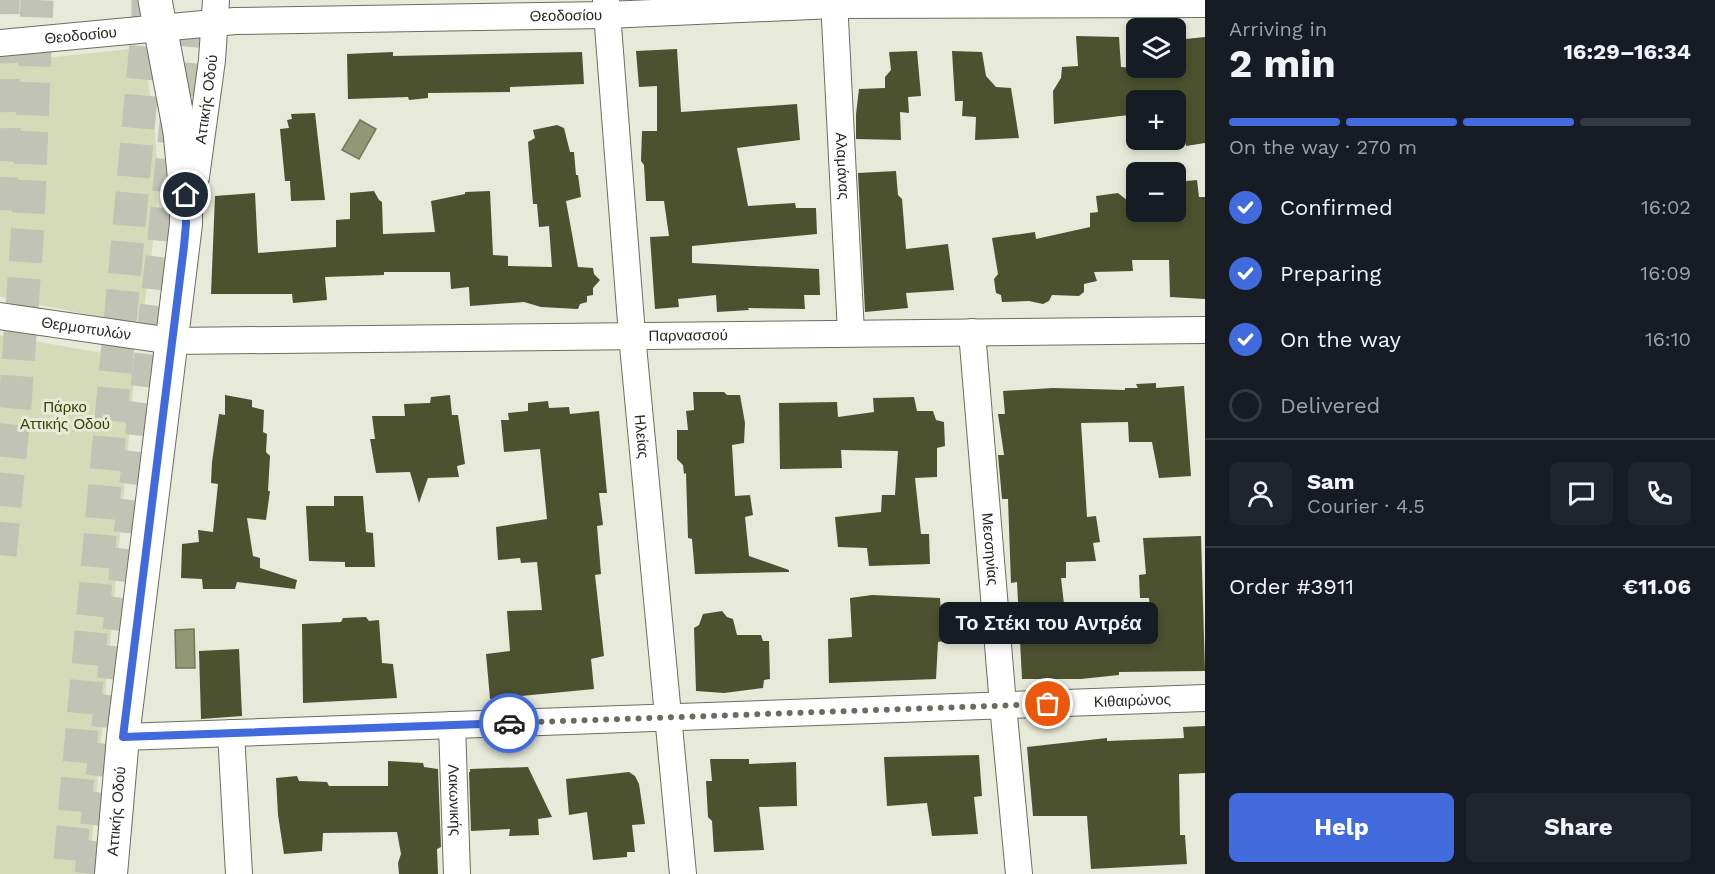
<!DOCTYPE html>
<html lang="en">
<head>
<meta charset="utf-8">
<style>
  :root { --surface:#171b24; --page:#20242c; --text:#f1f3f6; --muted:#9ea1a6; --line:#363941; --accent:#416bdd }
  body { margin:0; font-family:"Work Sans",sans-serif; background:var(--page); color:var(--text); height:100vh; display:flex; flex-direction:column; font-size:22px; white-space:nowrap }
  * { box-sizing:border-box; margin:0 }
  p { font-size:20px; color:var(--muted) }
  .icon { flex:none; width:33px; height:33px; fill:none; stroke:currentColor; stroke-width:2; stroke-linecap:round; stroke-linejoin:round }
  .map { position:relative; flex:1; overflow:hidden }
  .details { display:flex; flex-direction:column; background:var(--surface); width:510px }
  .details>* { flex:none }
  .tools { position:absolute; left:1126px; top:18px; display:grid; gap:12px }
  .tools a { display:grid; place-items:center; width:60px; height:60px; border-radius:9px; background:var(--surface); box-shadow:0 3px 9px #0003; font-size:30px }
  .pin { position:absolute; display:grid; place-items:center; width:51px; height:51px; color:#fff; margin:-26px; border:3px solid #fff; border-radius:50%; box-shadow:0 2px 6px #0007 }
  .courier { position:absolute; display:grid; place-items:center; width:60px; height:60px; margin:-30px; border:4px solid #416bdd; border-radius:50%; background:#fff; color:#222; box-shadow:0 2px 8px #0007 }
  .bubble { position:absolute; height:42px; border-radius:9px; background:var(--surface); box-shadow:0 3px 9px #0003; font-size:20px; font-weight:700; line-height:42px; text-align:center }
  .headline em { font-style:normal; font-weight:700 }
  .headline div { display:flex; flex-direction:column-reverse }
  .headline { display:flex; align-items:center; justify-content:space-between; height:102px; padding:0 24px }
  h1 { font-size:39px; font-weight:700; line-height:45px }
  .bar { display:grid; grid-template-columns:repeat(4,1fr); gap:9px 6px; align-content:center; height:72px; padding:0 24px }
  .bar i { height:8px; border-radius:4px; background:var(--line) }
  .bar .active { background:var(--accent) }
  .bar p { grid-column:span 4 }
  .line { display:flex; align-items:center; gap:15px; padding:0 24px; border-top:2px solid var(--line) }
  .line div { flex:1 }
  .round { display:grid; place-items:center; flex:none; width:63px; height:63px; border-radius:9px; background:var(--page) }
  ol { padding:0 24px; list-style:none }
  li { display:flex; align-items:center; gap:18px; height:66px }
  li p { margin-inline-start:auto }
  li .icon { padding:6px; border-radius:50%; background:var(--accent); color:#fff; stroke-width:4 }
  li:last-child { color:var(--muted) }
  li i { width:33px; height:33px; border:3px solid var(--line); border-radius:50% }
  .action { display:flex; gap:12px; margin-top:auto; padding:12px 24px }
  .action a { flex:1; height:69px; border-radius:9px; background:var(--accent); color:#fff; font-size:24px; font-weight:700; line-height:69px; text-align:center }
  .action a+a { background:var(--page); color:var(--text) }
  main { display:flex; flex:1; min-height:0 }
  .map>svg:first-child { display:block }
</style>
</head>
<body>
<main>
<div class="map">
<svg width="1205" height="874" viewBox="0 0 1205 874">
  <rect width="100%" height="100%" fill="#e7ead8"/>
  <g fill="#d5dbb8">
    <path d="M130 49 144 60C151 95 156 130 157 166 159 214 150 262 144 310L136 321 126 322 0 297V63Z"/>
    <path d="M0 335 136 359 89 874H0Z"/>
  </g>
  <g fill="#929874" stroke="#72765b" stroke-width="1.5">
    <path d="M360 120 376 129 359 159 342 150Z"/>
    <path d="M194 629 195 668H176L175 630Z"/>
  </g>
  <g fill="#4c512f">
    <path d="M1076 36 1119 37 1121 67 1137 68H1180L1176 40 1205 37V143L1186 146 1183 118H1177L1176 100H1137V114L1054 124 1053 91 1061 78 1062 67 1078 66Z"/>
    <path d="M677 49 681 112 797 104 800 140 737 148 748 206 795 203 796 208H816L817 234 692 246V263L819 269 820 295H804L805 309 748 308 749 310 717 312 716 295 678 299 679 307 655 309 650 237 669 236 664 201H646L644 165 641 161 642 131H657V86L639 87 636 51Z"/>
    <path d="M917 51 921 96 908 97 909 113 900 112 901 140 856 139V114L859 89 885 88V77L891 70 889 52Z"/>
    <path d="M952 51 982 52 986 76 996 87 1011 88 1019 138 975 140 976 117 962 116 963 101H955Z"/>
    <path d="M393 52V56L582 52 584 84 510 87V92L428 93V98L409 100 408 97 348 99 347 54Z"/>
    <path d="M315 113 325 200 291 201 290 181H285L280 129 289 128 287 120 292 119 291 114Z"/>
    <path d="M557 125 564 128 570 152H574L576 175H578L581 197 566 201 578 267 593 268 594 274 600 280 593 288V295L587 296V302L580 304 578 309 541 307 524 302 470 306 469 287 451 289 450 272H384V275L325 277 327 300 293 303 292 294H211L215 196 255 193 258 253 336 247V220L350 219V193L374 191 379 200 382 202 383 234 435 232 431 201 465 194V192L490 191 493 255 508 256V266L552 267 549 226 539 227 537 204H533L528 142 535 138 533 130Z"/>
    <path d="M896 171 898 195 902 199 906 249 948 244 954 290 906 293 908 308 865 312 858 173Z"/>
    <path d="M1197 180 1199 197H1205V299L1170 297 1169 260H1132L1133 271 1094 272 1097 281 1084 284V292L1079 296 1052 295 1049 301 1043 304 1029 301 1002 302 1001 295 996 293 994 279 998 274 992 238 1035 232 1036 239 1090 227V213L1098 212 1096 196 1118 193 1128 201 1131 209H1137V212H1176V182Z"/>
    <path d="M1156 383V388L1184 386 1191 476 1159 478 1152 442H1129L1128 422 1081 423 1087 517 1096 516 1100 542 1093 543 1096 561 1066 562V578H1061L1065 613 1112 609 1115 635 1152 631 1149 598H1140L1139 575 1146 574 1143 538 1201 536 1205 671 1119 672V675L1081 679H1022L1017 582 1011 583 1008 499H1002L998 455H1004L998 414H1005L1003 391 1053 388 1125 390V388H1138L1136 384Z"/>
    <path d="M693 392H724L727 395H740L745 423 744 443 732 445 735 496 750 495 753 515 745 517 749 556 789 570V572L695 574 692 539 688 538 686 473 684 474 683 465 677 459V430H688L686 411 694 410Z"/>
    <path d="M225 395 252 400V407L264 410 263 432 267 434 266 452 270 456 268 491H270L266 520 247 518 253 556 260 558V568L297 580 295 589 237 582 235 589H203L202 579 181 578 182 544 199 542 198 530 213 532 218 484 211 483 212 462 219 414 225 415Z"/>
    <path d="M450 395 452 415H458L465 464 457 466 459 477 428 478 419 503 410 472 376 473 370 439H375L372 416H405L404 404 430 403 431 397Z"/>
    <path d="M914 397 917 411H933L936 420 944 422 945 446 937 448V477L915 478 921 534H929L930 564 869 566 867 548 838 547 835 517 881 512 882 495H895L898 451 841 450 842 468 780 469 779 403 837 402 838 417 874 412 873 398Z"/>
    <path d="M548 401 549 408 569 407 570 414 599 411 607 493H599L603 525 597 526 601 574 595 575 604 656 591 659 594 689 490 699 486 654 510 651 507 611 542 610 537 562 521 563 520 558 498 560 496 527 547 519 540 449 504 452 501 420H509L508 413 528 411V403Z"/>
    <path d="M334 496H363L366 532 373 533 375 567H345V562L309 561 306 506H334Z"/>
    <path d="M872 595 940 598 943 641 938 642 936 679 829 683 828 639 852 637 850 598Z"/>
    <path d="M722 611 727 617 733 619 737 635H761L763 641H769L770 679 764 680 763 688 724 693 696 691 694 628 699 625 703 614Z"/>
    <path d="M366 617 369 621 379 620 382 663 393 664 397 698 303 703 302 624 341 622 343 618Z"/>
    <path d="M239 649 242 716 201 719 199 651Z"/>
    <path d="M1205 726V773L1179 774 1180 835H1185L1187 864 1091 869 1087 816H1033L1027 747 1107 738V741L1184 738 1183 727Z"/>
    <path d="M979 755 982 796 974 797 978 834 932 836 927 803 887 806 884 757Z"/>
    <path d="M710 759H749V764L796 762 797 806 759 807 764 850 714 852 712 821 708 817 706 781H712Z"/>
    <path d="M388 761 423 763 424 767 438 769 441 847 437 849 438 874H399L398 863 401 854 397 832 323 833 322 851 284 854 278 815 276 778 297 776 299 781 327 782 329 786H388Z"/>
    <path d="M528 767 552 817 538 819 539 835 509 836 510 829 471 831 469 772H470V769Z"/>
    <path d="M629 772 635 776 639 784 645 824 632 825 635 852H627V857L593 860 587 812 569 815 566 779Z"/>
  </g>
  <g fill="none" stroke-linecap="round" stroke-linejoin="round">
    <g stroke="#c1c3b4" stroke-width="33" stroke-dasharray="33 16" stroke-linecap="butt">
      <path d="M0 210 4 130 3 0"/>
      <path d="M0 555 15 405 28 224 37 0"/>
      <path d="M70 860 148 22V0"/>
      <path d="M91 874 163 248 184 45 187 0"/>
    </g>
    <defs>
      <g id="minor">
        <path id="s1" d="M606 0 632 335 683 874"/>
        <path id="s2" d="M834 0 851 333"/>
        <path id="s3" d="M0 43 235 21 607 15 834 5 1205 4"/>
        <path id="s4" d="M190 187 196 177 212 60 216 0"/>
        <path id="s5" d="M0 316 172 341 1205 330"/>
        <path id="s6" d="M972 332 1003 705 1019 874"/>
        <path id="s7" d="M452 725 457 874"/>
        <path d="M231 733 239 874"/>
        <path id="s8" d="M123 737 1205 698"/>
      </g>
      <g id="major">
        <path id="s9" d="M111 874 123 737 186 224V195"/>
      </g>
      <path id="highway" d="M155 0 180 132 186 195"/>
    </defs>
    <use href="#minor" stroke="#6c6e5e" stroke-width="28"/>
    <use href="#major" stroke="#6c6e5e" stroke-width="34"/>
    <use href="#highway" stroke="#6c6e5e" stroke-width="35"/>
    <use href="#minor" stroke="#fff" stroke-width="26"/>
    <use href="#major" stroke="#fff" stroke-width="32"/>
    <use href="#highway" stroke="#fff" stroke-width="33"/>
  </g>
  <g fill="none" stroke-linecap="round" stroke-linejoin="round">
    <path stroke="#6a6c62" stroke-width="6" stroke-dasharray="0 10.8" d="M509 723 1048 704"/>
    <path stroke="#416bdd" stroke-width="8" d="M186 195V224L184 246 123 737 509 723"/>
  </g>
  <g text-anchor="middle" dominant-baseline="central" stroke-width="6" stroke-linejoin="round" paint-order="stroke">
    <g font-size="15" fill="#272822" stroke="#e7ead8">
      <text stroke="none"><textPath href="#s3" startOffset="567">Θεοδοσίου</textPath></text>
      <text stroke="none"><textPath href="#s3" startOffset="81">Θεοδοσίου</textPath></text>
      <text stroke="none"><textPath href="#s4" startOffset="90">Αττικής Οδού</textPath></text>
      <text stroke="none"><textPath href="#s2" startOffset="166">Αλαμάνας</textPath></text>
      <text stroke="none"><textPath href="#s5" startOffset="87">Θερμοπυλών</textPath></text>
      <text stroke="none"><textPath href="#s5" startOffset="690">Παρνασσού</textPath></text>
      <text stroke="none"><textPath href="#s1" startOffset="438">Ηλείας</textPath></text>
      <text stroke="none"><textPath href="#s6" startOffset="218">Μεσσηνίας</textPath></text>
      <text stroke="none"><textPath href="#s8" startOffset="1010">Κιθαιρώνος</textPath></text>
      <text stroke="none"><textPath href="#s7" startOffset="75">Λακωνικής</textPath></text>
      <text stroke="none"><textPath href="#s9" startOffset="63">Αττικής Οδού</textPath></text>
    </g>
    <g font-size="15" fill="#3c4200" stroke="#e7ead8">
      <text x="65" y="407">Πάρκο<tspan x="65" dy="17">Αττικής Οδού</tspan></text>
    </g>
  </g>
</svg>
<div class="tools">
<a><svg class="icon" aria-label="layers" viewBox="0 0 24 24"><path d="M12 4l9 5-9 5-9-5zM3 14l9 5 9-5"/></svg></a>
<a>+</a>
<a>−</a>
</div>
<div class="pin" style="left:1048px;top:704px;background:#ea580c"><svg class="icon" aria-label="bag" viewBox="0 0 24 24"><path d="M5 8h14l-1 12H6zM9 8a3 3 0 0 1 6 0"/></svg></div>
<div class="pin" style="left:186px;top:195px;background:#1f2937"><svg class="icon" aria-label="home" viewBox="0 0 24 24"><path d="M3 11l9-7 9 7M6 9v11h12V9"/></svg></div>
<div class="courier" style="left:509px;top:723px"><svg class="icon" aria-label="car" viewBox="0 0 24 24"><path d="M5 17H2v-5l4-1 3-4h7l3 4 3 1v5h-3M9 17h6M6 11h13"/><circle cx="7" cy="17" r="2"/><circle cx="17" cy="17" r="2"/></svg></div>
<div class="bubble" style="left:939px;top:602px;width:219px">Το Στέκι του Αντρέα</div>
</div>
<section class="details">
<div class="headline"><div><h1>2 min</h1><p>Arriving in</p></div><em>16:29–16:34</em></div>
<div class="bar"><i class="active"></i><i class="active"></i><i class="active"></i><i></i><p>On the way · 270 m</p></div>
<ol>
<li><svg class="icon" aria-label="check" viewBox="0 0 24 24"><path d="M5 12l5 5 9-10"/></svg>Confirmed<p>16:02</p></li>
<li><svg class="icon" aria-label="check" viewBox="0 0 24 24"><path d="M5 12l5 5 9-10"/></svg>Preparing<p>16:09</p></li>
<li><svg class="icon" aria-label="check" viewBox="0 0 24 24"><path d="M5 12l5 5 9-10"/></svg>On the way<p>16:10</p></li>
<li><i></i>Delivered</li>
</ol>
<div class="line" style="height:108px"><a class="round"><svg class="icon" aria-label="person" viewBox="0 0 24 24"><circle cx="12" cy="8" r="4"/><path d="M4 21q1-7 8-7t8 7"/></svg></a><div><b>Sam</b><p>Courier · 4.5</p></div><a class="round"><svg class="icon" aria-label="chat" viewBox="0 0 24 24"><path d="M4 5h16v11H9l-5 4z"/></svg></a><a class="round"><svg class="icon" aria-label="phone" viewBox="0 0 24 24"><path d="M5 4h4l2 5-3 2q2 4 5 5l2-3 5 2v4C11 20 4 13 5 4z"/></svg></a></div>
<div class="line" style="height:78px"><div>Order #3911</div><b>€11.06</b></div>
<div class="action"><a>Help</a><a>Share</a></div>
</section>
</main>
</body>
</html>
